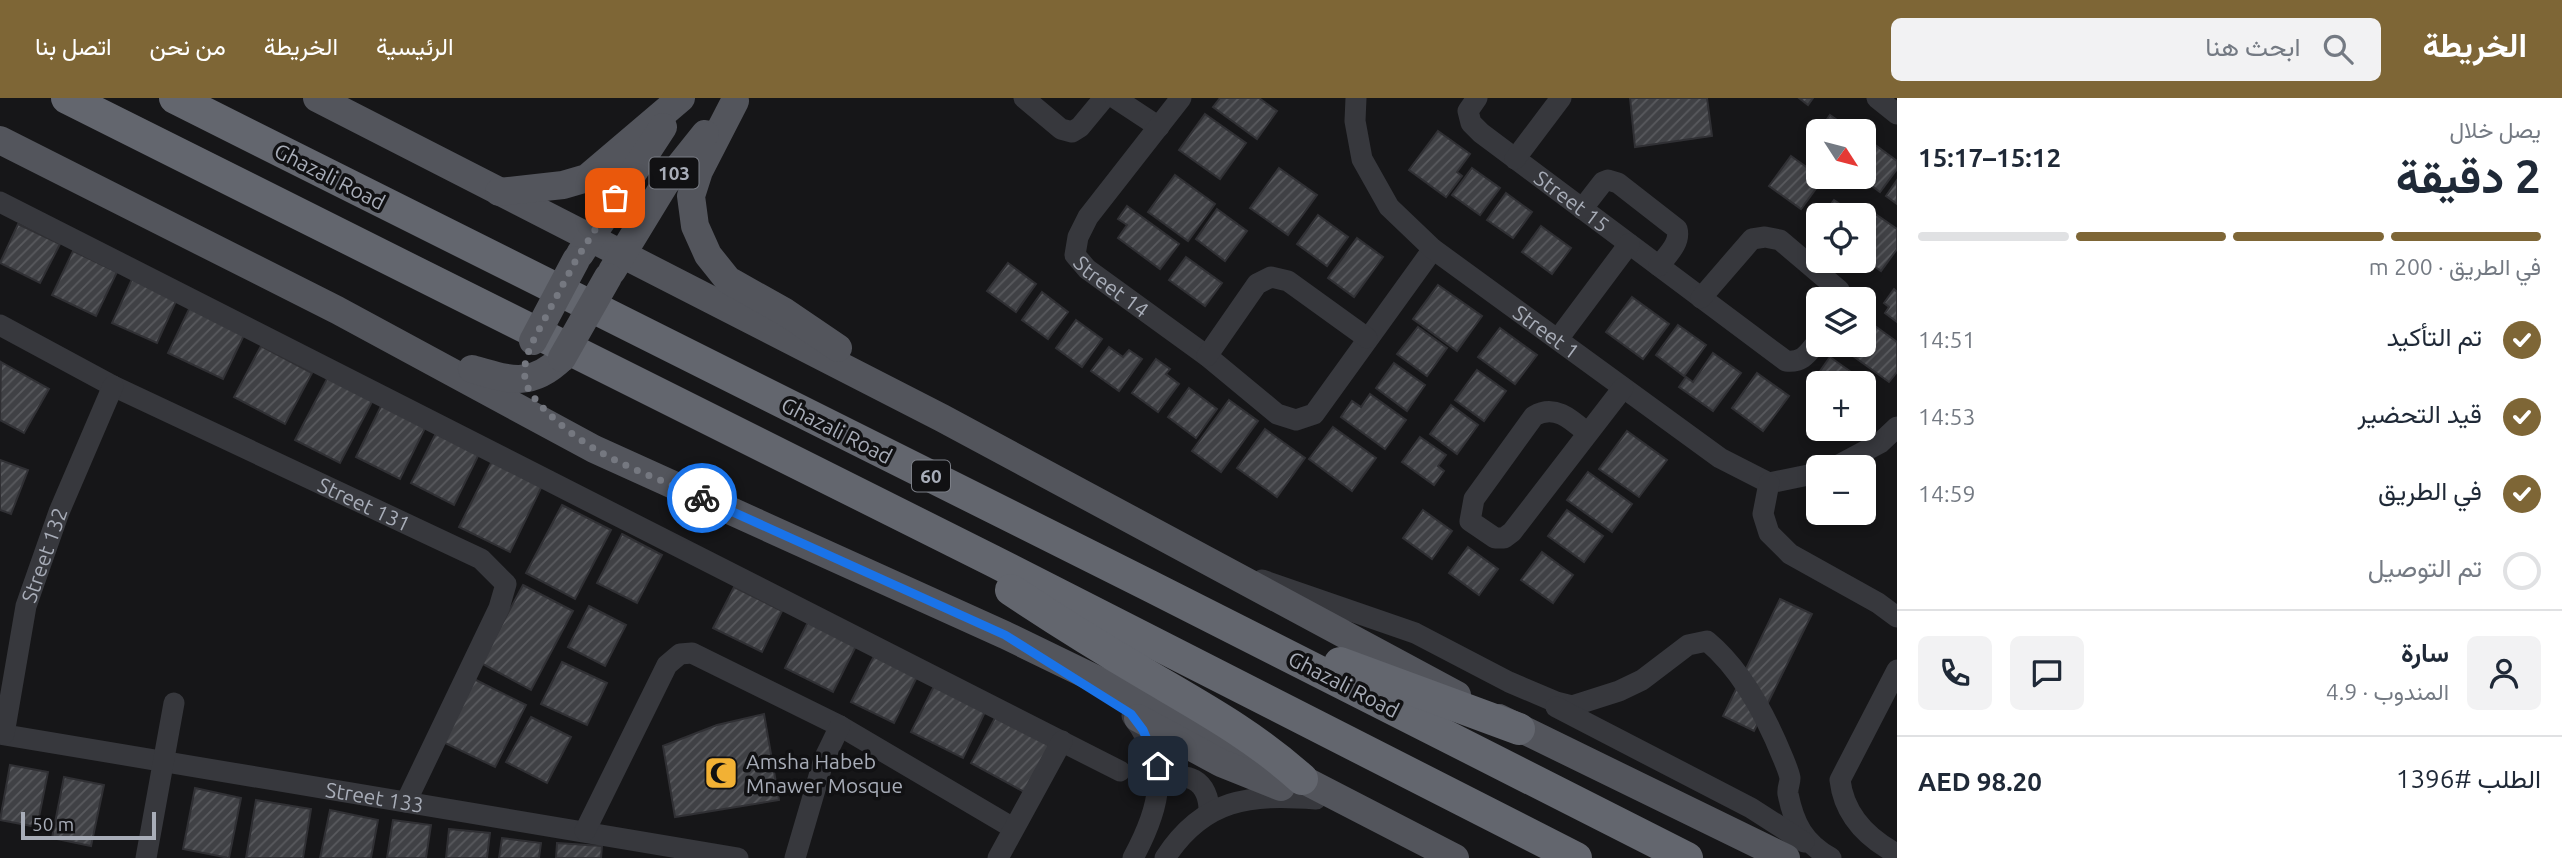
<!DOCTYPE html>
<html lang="ar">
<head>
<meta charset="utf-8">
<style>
  :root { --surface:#fff; --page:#f2f2f3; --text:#1f2937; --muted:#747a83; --line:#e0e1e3; --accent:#7e6636 }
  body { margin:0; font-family:Ubuntu,Vazirmatn,sans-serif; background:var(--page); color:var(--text); direction:rtl; height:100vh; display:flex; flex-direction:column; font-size:26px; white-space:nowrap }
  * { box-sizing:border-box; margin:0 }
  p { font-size:23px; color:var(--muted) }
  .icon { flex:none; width:38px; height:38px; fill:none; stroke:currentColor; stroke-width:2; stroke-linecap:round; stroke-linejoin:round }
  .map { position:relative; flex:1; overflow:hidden; direction:ltr }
  .side { display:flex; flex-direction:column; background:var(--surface); width:665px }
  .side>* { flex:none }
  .needle { width:46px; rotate:126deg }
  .buttons { position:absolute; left:1806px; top:21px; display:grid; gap:14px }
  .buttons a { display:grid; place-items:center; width:70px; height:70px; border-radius:10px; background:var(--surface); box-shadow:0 4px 10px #0003; font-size:35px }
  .scale { position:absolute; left:21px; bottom:18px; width:135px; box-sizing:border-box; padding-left:7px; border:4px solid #a8adb8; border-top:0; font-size:19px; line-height:24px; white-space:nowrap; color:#a8adb8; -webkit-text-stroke:5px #111113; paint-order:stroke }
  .pin { position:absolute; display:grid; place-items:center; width:60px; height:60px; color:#fff; margin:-30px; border-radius:14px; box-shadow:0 4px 10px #0006 }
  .courier { position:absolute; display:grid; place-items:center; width:70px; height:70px; margin:-35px; border:5px solid #1a73e8; border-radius:50%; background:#fff; color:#222; box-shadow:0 2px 9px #0007 }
  .headline em { font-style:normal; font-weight:700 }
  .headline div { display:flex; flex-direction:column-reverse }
  .headline { display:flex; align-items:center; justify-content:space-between; height:119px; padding:0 21px }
  h1 { font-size:46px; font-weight:700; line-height:52px }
  .bar { display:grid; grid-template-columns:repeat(4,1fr); gap:10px 7px; align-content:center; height:84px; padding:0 21px }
  .bar i { height:9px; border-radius:5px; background:var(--line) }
  .bar .on { background:var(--accent) }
  .bar p { grid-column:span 4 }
  .line { display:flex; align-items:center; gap:18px; padding:0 21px; border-top:2px solid var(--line) }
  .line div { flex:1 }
  .round { display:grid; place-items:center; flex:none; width:74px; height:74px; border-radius:10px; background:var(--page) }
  ol { padding:0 21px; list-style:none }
  li { display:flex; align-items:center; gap:21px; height:77px }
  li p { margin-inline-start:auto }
  li .icon { padding:7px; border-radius:50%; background:var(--accent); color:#fff; stroke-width:4 }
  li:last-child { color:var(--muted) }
  li i { width:38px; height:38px; border:4px solid var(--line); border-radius:50% }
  header { display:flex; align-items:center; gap:42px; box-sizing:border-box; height:98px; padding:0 35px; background:var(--accent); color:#fff }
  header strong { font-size:33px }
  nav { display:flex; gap:38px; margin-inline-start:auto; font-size:24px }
  .search { width:490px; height:63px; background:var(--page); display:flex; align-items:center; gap:18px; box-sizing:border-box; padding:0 24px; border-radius:10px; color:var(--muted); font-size:26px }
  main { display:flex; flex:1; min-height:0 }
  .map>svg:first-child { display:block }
</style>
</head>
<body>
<header>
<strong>الخريطة</strong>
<div class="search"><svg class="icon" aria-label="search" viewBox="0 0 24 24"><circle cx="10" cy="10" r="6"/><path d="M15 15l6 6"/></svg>ابحث هنا</div>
<nav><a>الرئيسية</a><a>الخريطة</a><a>من نحن</a><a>اتصل بنا</a></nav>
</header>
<main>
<section class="side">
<div class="headline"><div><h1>2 دقيقة</h1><p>يصل خلال</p></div><em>15:12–15:17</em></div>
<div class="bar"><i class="on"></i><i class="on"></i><i class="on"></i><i></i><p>في الطريق · 200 m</p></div>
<ol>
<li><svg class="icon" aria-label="check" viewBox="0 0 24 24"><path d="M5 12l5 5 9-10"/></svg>تم التأكيد<p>14:51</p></li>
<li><svg class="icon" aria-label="check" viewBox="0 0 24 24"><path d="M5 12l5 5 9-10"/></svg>قيد التحضير<p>14:53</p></li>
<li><svg class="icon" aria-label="check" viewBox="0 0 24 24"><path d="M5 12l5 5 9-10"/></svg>في الطريق<p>14:59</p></li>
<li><i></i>تم التوصيل</li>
</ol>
<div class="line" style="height:126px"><a class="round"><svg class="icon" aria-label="person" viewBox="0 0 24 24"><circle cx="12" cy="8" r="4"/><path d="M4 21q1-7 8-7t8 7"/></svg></a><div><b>سارة</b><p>المندوب · 4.9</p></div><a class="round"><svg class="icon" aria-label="chat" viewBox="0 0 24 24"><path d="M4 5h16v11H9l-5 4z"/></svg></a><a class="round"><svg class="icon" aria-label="phone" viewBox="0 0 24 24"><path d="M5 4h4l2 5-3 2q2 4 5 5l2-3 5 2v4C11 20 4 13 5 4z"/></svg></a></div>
<div class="line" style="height:91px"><div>الطلب #1396</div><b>AED 98.20</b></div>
</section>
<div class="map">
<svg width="1897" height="760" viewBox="0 0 1897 760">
  <defs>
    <pattern id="building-hatch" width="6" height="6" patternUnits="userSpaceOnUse" patternTransform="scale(1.75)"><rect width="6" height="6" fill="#404145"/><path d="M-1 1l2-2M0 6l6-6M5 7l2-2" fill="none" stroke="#595a5e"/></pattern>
  </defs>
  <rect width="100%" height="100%" fill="#161618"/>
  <g fill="url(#building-hatch)" stroke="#303034" stroke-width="2">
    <path d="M1220 0H1259L1277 13 1257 41 1213 9Z"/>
    <path d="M1630 0H1707L1712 38 1635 49Z"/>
    <path d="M1799 0H1813L1808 7Z"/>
    <path d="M1205 16 1246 45 1220 81 1179 52Z"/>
    <path d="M1830 17 1853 33H1819Z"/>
    <path d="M1438 33 1470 56 1457 74 1462 78 1446 99 1409 72Z"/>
    <path d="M1818 34V56L1808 49Z"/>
    <path d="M1874 46 1897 63V71L1880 94 1860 79H1864V60Z"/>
    <path d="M1791 58 1823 81 1801 111 1769 88Z"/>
    <path d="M1279 70 1317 97 1288 137 1250 110Z"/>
    <path d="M1472 70 1500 90 1480 117 1452 97Z"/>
    <path d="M1175 77 1215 106 1188 143 1148 114Z"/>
    <path d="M1897 82V106L1886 98Z"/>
    <path d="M1506 95 1532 114 1513 140 1487 122Z"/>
    <path d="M1834 102 1856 117H1823Z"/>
    <path d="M1127 108 1179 146 1160 171 1118 140 1127 127 1118 121Z"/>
    <path d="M1217 111 1247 133 1225 163 1196 141Z"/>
    <path d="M1874 115 1897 131V151L1881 173 1864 161V129Z"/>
    <path d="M1318 117 1348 139 1327 168 1297 146Z"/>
    <path d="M18 126 60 146 40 185 0 165Z"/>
    <path d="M1541 128 1571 150 1552 176 1522 154Z"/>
    <path d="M1357 140 1383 159 1354 199 1328 180Z"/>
    <path d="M73 153 117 174 96 218 52 197Z"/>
    <path d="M1186 159 1222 185 1205 208 1169 182Z"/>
    <path d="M1008 165 1036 186 1016 214 987 193Z"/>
    <path d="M132 181 177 201 157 245 112 225Z"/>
    <path d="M1438 187 1482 218 1457 253 1413 221Z"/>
    <path d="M1894 191 1897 194V224L1885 215 1889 209 1884 205Z"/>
    <path d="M1042 194 1068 214 1048 241 1022 222Z"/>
    <path d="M1632 199 1669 226 1643 261 1606 234Z"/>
    <path d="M190 209 245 235 223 281 168 255Z"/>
    <path d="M1864 220 1897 244V274L1889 284 1853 258 1861 247H1864L1868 237 1864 234Z"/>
    <path d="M1076 222 1102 241 1082 269 1056 250Z"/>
    <path d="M1678 227 1706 247 1684 278 1656 257Z"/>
    <path d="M1418 229 1447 250 1427 278 1397 256Z"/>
    <path d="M1500 230 1537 257 1515 286 1478 259Z"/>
    <path d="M261 248 312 275 285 326 234 299Z"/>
    <path d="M1109 249 1123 259 1129 252 1142 261 1119 293 1091 273Z"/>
    <path d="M1713 255 1741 275 1713 313 1679 289 1686 279 1693 284Z"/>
    <path d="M1830 259 1861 281 1859 285H1818V291L1811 286Z"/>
    <path d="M1156 261 1170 271 1166 276 1179 286 1158 314 1132 295Z"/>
    <path d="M1 264 49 291 24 335 0 322Z"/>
    <path d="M1394 265 1425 287 1407 313 1376 290Z"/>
    <path d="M1477 272 1506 293 1484 323 1455 302Z"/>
    <path d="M1757 275 1789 298 1763 333 1732 310Z"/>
    <path d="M328 279 373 302 340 365 295 342Z"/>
    <path d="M1189 290 1217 311 1196 340 1168 319Z"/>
    <path d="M1370 296 1406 322 1385 351 1341 319 1352 303 1361 309Z"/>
    <path d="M1229 302 1258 323 1221 374 1192 353Z"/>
    <path d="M383 304 427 326 400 381 356 359Z"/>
    <path d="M1451 307 1478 327 1457 356 1430 336Z"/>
    <path d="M1333 329 1376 360 1352 393 1309 361Z"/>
    <path d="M1265 331 1305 360 1277 399 1237 370Z"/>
    <path d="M437 333 480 354 454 407 411 385Z"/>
    <path d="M1627 333 1667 362 1639 399 1599 371Z"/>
    <path d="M1420 339 1446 357 1438 368 1444 373 1434 387 1402 364Z"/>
    <path d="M0 362 28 372 11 416 0 412Z"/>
    <path d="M492 363 542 388 510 454 459 429Z"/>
    <path d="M1588 374 1632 406 1612 434 1567 402Z"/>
    <path d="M562 407 611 432 575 501 526 475Z"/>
    <path d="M1423 412 1452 433 1432 461 1403 440Z"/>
    <path d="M1567 412 1603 438 1584 464 1548 438Z"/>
    <path d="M622 436 662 457 637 505 597 485Z"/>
    <path d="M1468 449 1498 471 1479 497 1449 475Z"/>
    <path d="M1542 454 1573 477 1553 505 1521 482Z"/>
    <path d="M523 487 573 513 531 592 481 565Z"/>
    <path d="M734 489 782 513 762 554 713 530Z"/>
    <path d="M1780 501 1812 516 1754 633 1723 618Z"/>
    <path d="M589 508 626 527 605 568 568 549Z"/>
    <path d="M808 524 856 548 833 594 785 570Z"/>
    <path d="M874 558 917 579 894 625 851 604Z"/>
    <path d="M562 564 607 585 587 627 541 606Z"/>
    <path d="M472 580 526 607 495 669 441 643Z"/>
    <path d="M935 586 986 612 963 660 911 634Z"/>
    <path d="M764 616 779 702 675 719 663 648 717 627Z"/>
    <path d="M996 618 1051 648 1026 695 971 665Z"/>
    <path d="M531 619 571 639 547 685 506 664Z"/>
    <path d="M10 667 48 674 37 729 0 722Z"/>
    <path d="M64 679 104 687 91 748 52 740Z"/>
    <path d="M195 690 241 700 229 760 183 751Z"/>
    <path d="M256 702 311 711 303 760H246Z"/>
    <path d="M330 712 378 722 371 760H320Z"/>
    <path d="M393 722 431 727 426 760H387Z"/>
    <path d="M449 731 490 735 487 760H446Z"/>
    <path d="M502 740 541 745 539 760H499Z"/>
    <path d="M557 745 602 748 601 760H556Z"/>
  </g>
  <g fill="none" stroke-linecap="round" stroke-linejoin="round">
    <g stroke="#37383d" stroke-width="21">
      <path d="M1024 0 1061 31 1072 34 1080 29 1104 0"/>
      <path d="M1115 0 1159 29"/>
      <path id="s1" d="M1181 0 1088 119 1078 139 1075 157 1087 171 1207 258 1277 316 1296 322 1314 316 1433 151"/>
      <path id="s2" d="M1356 0 1355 23 1362 61 1389 109 1433 151 1720 360 1769 385 1818 375"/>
      <path id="s3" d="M1477 0 1468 13 1471 25 1481 35 1786 263C1803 265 1808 255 1818 243"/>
      <path d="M1877 0 1897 16"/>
      <path d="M1515 61 1561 0"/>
      <path d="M0 104 1120 673"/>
      <path d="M1582 111 1603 84 1608 82 1618 85 1677 131C1681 145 1667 157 1659 168"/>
      <path d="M1701 200 1752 141 1765 139 1780 142 1839 192V201"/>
      <path id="s4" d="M0 227 113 288 481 461 506 486 499 510 406 704"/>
      <path d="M1558 241 1629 146"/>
      <path d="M1207 258 1257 186 1271 179 1288 183 1367 240"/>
      <path d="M1587 335C1571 321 1555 306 1534 318L1474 401 1470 423 1495 440H1504L1512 434 1623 290"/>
      <path d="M1835 369 1880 345 1897 329"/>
      <path d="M1769 385 1763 416 1769 435 1790 456 1878 505 1897 519"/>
      <path d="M1262 482 1415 535 1509 584 1556 604 1572 608 1619 593 1642 582 1688 547 1707 543C1742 572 1766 618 1783 660 1785 665 1789 674 1790 680 1790 686 1787 690 1788 696 1794 726 1804 745 1831 760"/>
      <path d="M1897 572 1840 682C1844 717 1867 740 1897 756"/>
      <path d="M1556 609 1751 710 1804 744"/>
      <path d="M1132 618C1171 668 1161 708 1133 760"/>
      <path id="s5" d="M0 636 738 760"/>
      <path id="s6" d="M4 636 26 508 59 414 113 288"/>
      <path d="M1159 688C1185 668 1210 683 1209 715"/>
      <path d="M585 733 667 567 680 556 692 555 840 628 1013 730"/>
      <path d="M146 760 174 605"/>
      <path d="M795 760 824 661 840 628"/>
      <path d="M998 760 1062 643"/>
      <path d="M1165 760C1204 700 1250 696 1316 701"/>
    </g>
    <g stroke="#53555c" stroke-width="28">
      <path d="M317 0 942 320 1457 597"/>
      <path d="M735 3 699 73 691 98 695 128 708 157 728 182 785 214 838 250"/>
      <path d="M0 42 337 212 594 351 1005 537 1302 681 1455 760"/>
      <path d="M499 94 563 87 587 80 681 0"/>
      <path d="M580 156 663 29"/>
      <path d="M612 173 665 86 705 36"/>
      <path d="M472 271C510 282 531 290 562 260"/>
      <path d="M1138 620 1221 665 1281 689"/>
      <path d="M1499 620 1786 760"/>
    </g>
    <g stroke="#63666e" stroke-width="32">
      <path d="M67 0 993 463 1576 760"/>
      <path d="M175 0 1150 488 1687 760"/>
      <path d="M1011 492C1056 522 1101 550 1147 577 1203 610 1253 637 1302 681"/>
      <path d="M1340 565 1519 631"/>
    </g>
    <g stroke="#53555c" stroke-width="28">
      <path d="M533 243 576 162"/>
      <path d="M562 260 608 179"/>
    </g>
  </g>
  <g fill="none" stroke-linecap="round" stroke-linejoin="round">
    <path stroke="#757880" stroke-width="7" stroke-dasharray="0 12.6" d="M615 100 576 162 533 243C527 256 522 270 526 285 532 306 575 340 595 351 628 371 667 384 702 400"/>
    <path stroke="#1a73e8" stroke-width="9" d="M702 400 1005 537 1131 616 1143 632 1158 668"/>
  </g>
  <defs>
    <symbol id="mosque-square" viewBox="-11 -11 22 22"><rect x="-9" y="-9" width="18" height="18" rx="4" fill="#f2b134" stroke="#111113"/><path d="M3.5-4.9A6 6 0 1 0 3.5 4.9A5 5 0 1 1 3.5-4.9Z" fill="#111"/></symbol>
  </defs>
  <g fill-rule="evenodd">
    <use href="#mosque-square" x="702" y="656" width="38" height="38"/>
  </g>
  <g text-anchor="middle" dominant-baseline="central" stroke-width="7" stroke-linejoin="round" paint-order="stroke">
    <g fill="#111113" stroke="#7b7e86" stroke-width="2">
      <rect x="649.5" y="59.5" width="49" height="31" rx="5"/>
      <rect x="912" y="362.5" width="38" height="31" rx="5"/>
    </g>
    <g font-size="19" font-weight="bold" fill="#a8adb8">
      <text x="674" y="75">103</text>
      <text x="931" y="378">60</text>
    </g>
    <g font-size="21" fill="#a8adb8" stroke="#111113">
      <text transform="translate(330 78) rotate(27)">Ghazali Road</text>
      <text stroke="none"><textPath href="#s3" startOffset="156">Street 15</textPath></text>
      <text stroke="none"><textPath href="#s1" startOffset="240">Street 14</textPath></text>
      <text stroke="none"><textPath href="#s2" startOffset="318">Street 1</textPath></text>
      <text transform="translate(837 332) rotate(27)">Ghazali Road</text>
      <text stroke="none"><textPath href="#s4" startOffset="406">Street 131</textPath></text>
      <text stroke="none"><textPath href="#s6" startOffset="184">Street 132</textPath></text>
      <text transform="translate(1344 586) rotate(27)">Ghazali Road</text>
      <text stroke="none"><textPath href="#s5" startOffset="380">Street 133</textPath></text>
    </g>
    <g font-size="21" fill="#a8adb8" stroke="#111113" text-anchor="start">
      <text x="746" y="663">Amsha Habeb<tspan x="746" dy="24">Mnawer Mosque</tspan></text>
    </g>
  </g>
</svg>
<div class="buttons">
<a><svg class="needle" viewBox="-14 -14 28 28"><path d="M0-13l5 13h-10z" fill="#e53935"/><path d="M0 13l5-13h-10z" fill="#747a83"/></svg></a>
<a><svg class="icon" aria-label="locate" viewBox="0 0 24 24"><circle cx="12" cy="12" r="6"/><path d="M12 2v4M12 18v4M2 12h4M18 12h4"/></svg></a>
<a><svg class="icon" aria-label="layers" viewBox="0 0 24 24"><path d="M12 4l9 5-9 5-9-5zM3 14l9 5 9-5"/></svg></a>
<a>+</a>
<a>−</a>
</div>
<div class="scale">50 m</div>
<div class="pin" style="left:615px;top:100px;background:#ea580c"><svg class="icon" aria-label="bag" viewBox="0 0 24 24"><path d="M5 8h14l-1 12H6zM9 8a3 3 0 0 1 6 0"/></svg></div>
<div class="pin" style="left:1158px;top:668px;background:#1f2937"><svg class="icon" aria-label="home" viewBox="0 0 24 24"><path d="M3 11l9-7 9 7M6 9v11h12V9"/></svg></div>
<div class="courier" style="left:702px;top:400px"><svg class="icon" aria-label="bike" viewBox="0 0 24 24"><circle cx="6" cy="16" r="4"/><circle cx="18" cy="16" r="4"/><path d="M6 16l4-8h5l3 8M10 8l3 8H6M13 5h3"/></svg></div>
</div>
</main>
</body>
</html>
